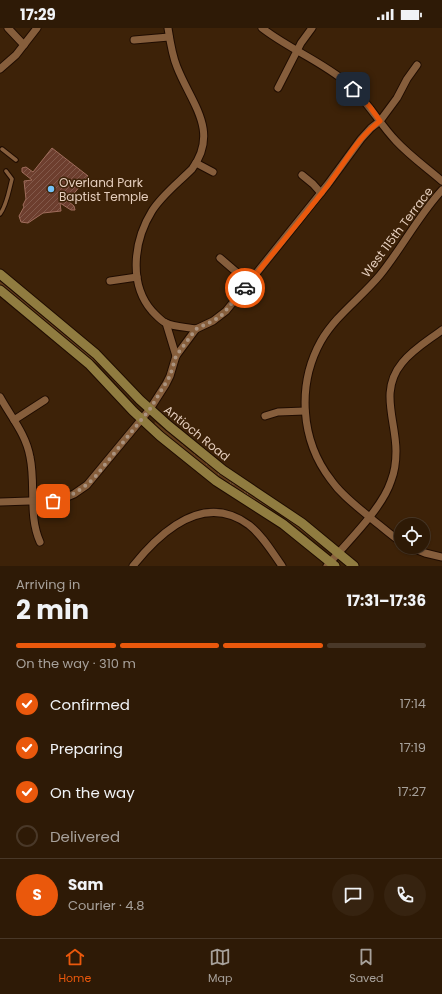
<!DOCTYPE html>
<html lang="en">
<head>
<meta charset="utf-8">
<style>
  :root { --surface:#2e1a06; --page:#362310; --text:#f1f3f6; --muted:#a7a19b; --line:#493828; --accent:#ea580c }
  body { margin:0; font-family:Poppins,sans-serif; background:var(--page); color:var(--text); height:100vh; display:flex; flex-direction:column; font-size:15px; white-space:nowrap }
  * { box-sizing:border-box; margin:0 }
  p { font-size:13px; color:var(--muted) }
  .icon { flex:none; width:22px; height:22px; fill:none; stroke:currentColor; stroke-width:2; stroke-linecap:round; stroke-linejoin:round }
  .map { position:relative; height:538px; overflow:hidden }
  .sheet { display:flex; flex-direction:column; background:var(--surface); flex:1 }
  .sheet>* { flex:none }
  .buttons { position:absolute; left:394px; top:490px; display:grid; gap:8px }
  .buttons a { display:grid; place-items:center; width:36px; height:36px; border-radius:50%; background:var(--surface); box-shadow:0 1px 3px #0004,0 0 0 1px var(--line); font-size:20px }
  .pin { position:absolute; display:grid; place-items:center; width:34px; height:34px; color:#fff; margin:-17px; border-radius:8px; box-shadow:0 2px 6px #0006 }
  .courier { position:absolute; display:grid; place-items:center; width:40px; height:40px; margin:-20px; border:3px solid #ea580c; border-radius:50%; background:#fff; color:#222; box-shadow:0 1px 5px #0007 }
  .overview em { font-style:normal; font-weight:700 }
  .overview div { display:flex; flex-direction:column-reverse }
  .overview { display:flex; align-items:center; justify-content:space-between; height:68px; padding:0 16px }
  h1 { font-size:26px; font-weight:700; line-height:30px }
  .bar { display:grid; grid-template-columns:repeat(4,1fr); gap:6px 4px; align-content:center; height:48px; padding:0 16px }
  .bar i { height:5px; border-radius:3px; background:var(--line) }
  .bar .active { background:var(--accent) }
  .bar p { grid-column:span 4 }
  .line { display:flex; align-items:center; gap:10px; padding:0 16px; border-top:1px solid var(--line) }
  .line div { flex:1 }
  .round { display:grid; place-items:center; flex:none; width:42px; height:42px; border-radius:21px; background:var(--page) }
  ol { padding:0 16px; list-style:none }
  li { display:flex; align-items:center; gap:12px; height:44px }
  li p { margin-inline-start:auto }
  li .icon { padding:4px; border-radius:50%; background:var(--accent); color:#fff; stroke-width:4 }
  li:last-child { color:var(--muted) }
  li i { width:22px; height:22px; border:2px solid var(--line); border-radius:50% }
  .status { display:flex; justify-content:space-between; align-items:center; height:28px; padding:0 20px; background:var(--surface); direction:ltr }
  .status svg { height:11px; fill:currentColor }
  .tab-bar { display:flex; justify-content:space-around; align-items:center; height:56px; border-top:1px solid var(--line); background:var(--surface); font-size:11px; color:var(--muted) }
  .tab-bar a { display:grid; justify-items:center; gap:2px }
  .tab-bar .active { color:var(--accent) }
  .map>svg:first-child { display:block }
</style>
</head>
<body>
<div class="status"><b>17:29</b><svg viewBox="0 0 49 12"><path d="M0 12V9h3v3zM5 12V6h3v6zM10 12V3h3v9zM15 12V0h3v12zM26 1h20v11H26zM47 4h2v5h-2z"/></svg></div>
<div class="map">
<svg width="442" height="538" viewBox="0 0 442 538">
  <defs>
    <pattern id="grass-tufts" width="24" height="20" patternUnits="userSpaceOnUse"><rect width="24" height="20" fill="#603b1a"/><path d="M3 7l-1-3M5 7V3M7 7l1-3M15 17l-1-3M17 17v-4M19 17l1-3" fill="none" stroke="#775639"/></pattern>
    <pattern id="building-hatch" width="6" height="6" patternUnits="userSpaceOnUse"><rect width="6" height="6" fill="#6d3e2e"/><path d="M-1 1l2-2M0 6l6-6M5 7l2-2" fill="none" stroke="#82594a"/></pattern>
  </defs>
  <rect width="100%" height="100%" fill="#3d2208"/>
  <g fill="url(#grass-tufts)">
    <path d="M0 253 22 267 96 329 136 372 135 374 132 372 98 336 82 325 0 257Z"/>
    <path d="M155 394 198 429 267 474 325 518 324 519 320 517 277 484 252 471 224 454 156 399 154 396Z"/>
  </g>
  <path fill="url(#building-hatch)" stroke="#a06d5c" d="M52 120 88 148 68 173 74 178 75 182H71L60 175 61 183 43 185 28 195 21 194 19 188 24 179 23 177 26 171 24 153 32 152 22 144V140L26 139 33 144Z"/>
  <g fill="none" stroke-linecap="round" stroke-linejoin="round">
    <defs>
      <g id="lane">
        <path d="M2 121 16 132"/>
        <path d="M0 186C7 177 9 162 12 151L6 143"/>
      </g>
      <g id="street">
        <path d="M8 0 24 17"/>
        <path d="M168 0C170 13 172 27 177 39 191 75 220 103 192 141 178 155 162 167 152 183 134 212 128 255 152 283 156 287 161 293 166 295 173 299 187 299 196 301"/>
        <path d="M262 0C289 21 321 33 347 55 367 72 378 94 396 113 410 128 427 140 442 153"/>
        <path d="M134 12 169 9"/>
        <path d="M0 41 16 27 37 0"/>
        <path d="M278 60 301 15 312 0"/>
        <path d="M196 135 213 144"/>
        <path d="M302 147 313 156 321 165"/>
        <path d="M220 230 249 255"/>
        <path d="M110 253 137 249"/>
        <path d="M166 295 176 328"/>
        <path d="M0 369C11 389 26 406 30 429 36 457 28 487 40 514"/>
        <path d="M265 388 278 384 305 383"/>
        <path d="M14 392 45 372"/>
        <path d="M0 474 60 472 74 466 87 457 150 381 166 356 170 348 176 328 196 301 213 293 226 283 328 156 361 111 371 100 380 93 397 70 407 51 417 37"/>
        <path d="M401 514C391 507 382 499 373 492 358 479 342 468 331 452 300 412 297 356 321 313 336 287 361 270 380 247 402 220 418 188 442 162"/>
        <path d="M410 519 425 525 442 529"/>
        <path d="M133 538C161 503 204 464 249 497 263 508 272 524 282 538"/>
        <path d="M327 538C347 514 382 481 391 453 395 443 396 433 396 423 396 392 379 363 402 335 413 321 429 312 442 302"/>
      </g>
      <g id="secondary">
        <path d="M0 246 96 326 140 372 169 398 223 442 302 495 354 538"/>
        <path d="M0 262 89 336 133 383 160 408 216 453 283 496 335 538"/>
      </g>
    </defs>
    <use href="#lane" stroke="#1f0c00" stroke-width="5.5"/>
    <use href="#street" stroke="#1f0c00" stroke-width="9"/>
    <use href="#secondary" stroke="#1f0c00" stroke-width="11"/>
    <use href="#lane" stroke="#865e3c" stroke-width="3.5"/>
    <use href="#street" stroke="#865e3c" stroke-width="7"/>
    <use href="#secondary" stroke="#907c40" stroke-width="9"/>
  </g>
  <g fill="none" stroke-linecap="round" stroke-linejoin="round">
    <path stroke="#aa927e" stroke-width="4" stroke-dasharray="0 7.2" d="M53 473C70 470 83 461 95 449L150 381 170 348 176 328 196 301 213 293 221 288 245 260"/>
    <path stroke="#ea580c" stroke-width="5" d="M245 260C272 226 301 192 328 157 345 135 357 110 380 93L370 79 353 61"/>
  </g>
  <circle fill="#73c1f6" stroke="#3d2208" stroke-width="1.5" cx="51" cy="161" r="4"/>
  <g text-anchor="middle" dominant-baseline="central" stroke-width="3" stroke-linejoin="round" paint-order="stroke">
    <g font-size="12" fill="#e5cebd" stroke="#3d2208" text-anchor="start">
      <text x="59" y="154">Overland Park<tspan x="59" dy="14">Baptist Temple</tspan></text>
    </g>
    <g font-size="12" fill="#e5cebd" stroke="#3d2208">
      <text transform="translate(397 204) rotate(-53)">West 115th Terrace</text>
      <text transform="translate(197 405) rotate(39)">Antioch Road</text>
    </g>
  </g>
</svg>
<div class="buttons">
<a><svg class="icon" aria-label="locate" viewBox="0 0 24 24"><circle cx="12" cy="12" r="6"/><path d="M12 2v4M12 18v4M2 12h4M18 12h4"/></svg></a>
</div>
<div class="pin" style="left:53px;top:473px;background:#ea580c"><svg class="icon" aria-label="bag" viewBox="0 0 24 24"><path d="M5 8h14l-1 12H6zM9 8a3 3 0 0 1 6 0"/></svg></div>
<div class="pin" style="left:353px;top:61px;background:#1f2937"><svg class="icon" aria-label="home" viewBox="0 0 24 24"><path d="M3 11l9-7 9 7M6 9v11h12V9"/></svg></div>
<div class="courier" style="left:245px;top:260px"><svg class="icon" aria-label="car" viewBox="0 0 24 24"><path d="M5 17H2v-5l4-1 3-4h7l3 4 3 1v5h-3M9 17h6M6 11h13"/><circle cx="7" cy="17" r="2"/><circle cx="17" cy="17" r="2"/></svg></div>
</div>
<section class="sheet">
<div class="overview"><div><h1>2 min</h1><p>Arriving in</p></div><em>17:31–17:36</em></div>
<div class="bar"><i class="active"></i><i class="active"></i><i class="active"></i><i></i><p>On the way · 310 m</p></div>
<ol>
<li><svg class="icon" aria-label="check" viewBox="0 0 24 24"><path d="M5 12l5 5 9-10"/></svg>Confirmed<p>17:14</p></li>
<li><svg class="icon" aria-label="check" viewBox="0 0 24 24"><path d="M5 12l5 5 9-10"/></svg>Preparing<p>17:19</p></li>
<li><svg class="icon" aria-label="check" viewBox="0 0 24 24"><path d="M5 12l5 5 9-10"/></svg>On the way<p>17:27</p></li>
<li><i></i>Delivered</li>
</ol>
<div class="line" style="height:72px"><b class="round" style="background:var(--accent);color:#fff">S</b><div><b>Sam</b><p>Courier · 4.8</p></div><a class="round"><svg class="icon" aria-label="chat" viewBox="0 0 24 24"><path d="M4 5h16v11H9l-5 4z"/></svg></a><a class="round"><svg class="icon" aria-label="phone" viewBox="0 0 24 24"><path d="M5 4h4l2 5-3 2q2 4 5 5l2-3 5 2v4C11 20 4 13 5 4z"/></svg></a></div>
</section>
<nav class="tab-bar">
<a class="active"><svg class="icon" aria-label="home" viewBox="0 0 24 24"><path d="M3 11l9-7 9 7M6 9v11h12V9"/></svg>Home</a>
<a><svg class="icon" aria-label="map" viewBox="0 0 24 24"><path d="M3 6l6-2 6 2 6-2v14l-6 2-6-2-6 2zM9 4v14M15 6v14"/></svg>Map</a>
<a><svg class="icon" aria-label="saved" viewBox="0 0 24 24"><path d="M7 4h10v16l-5-4-5 4z"/></svg>Saved</a>
</nav>
</body>
</html>
